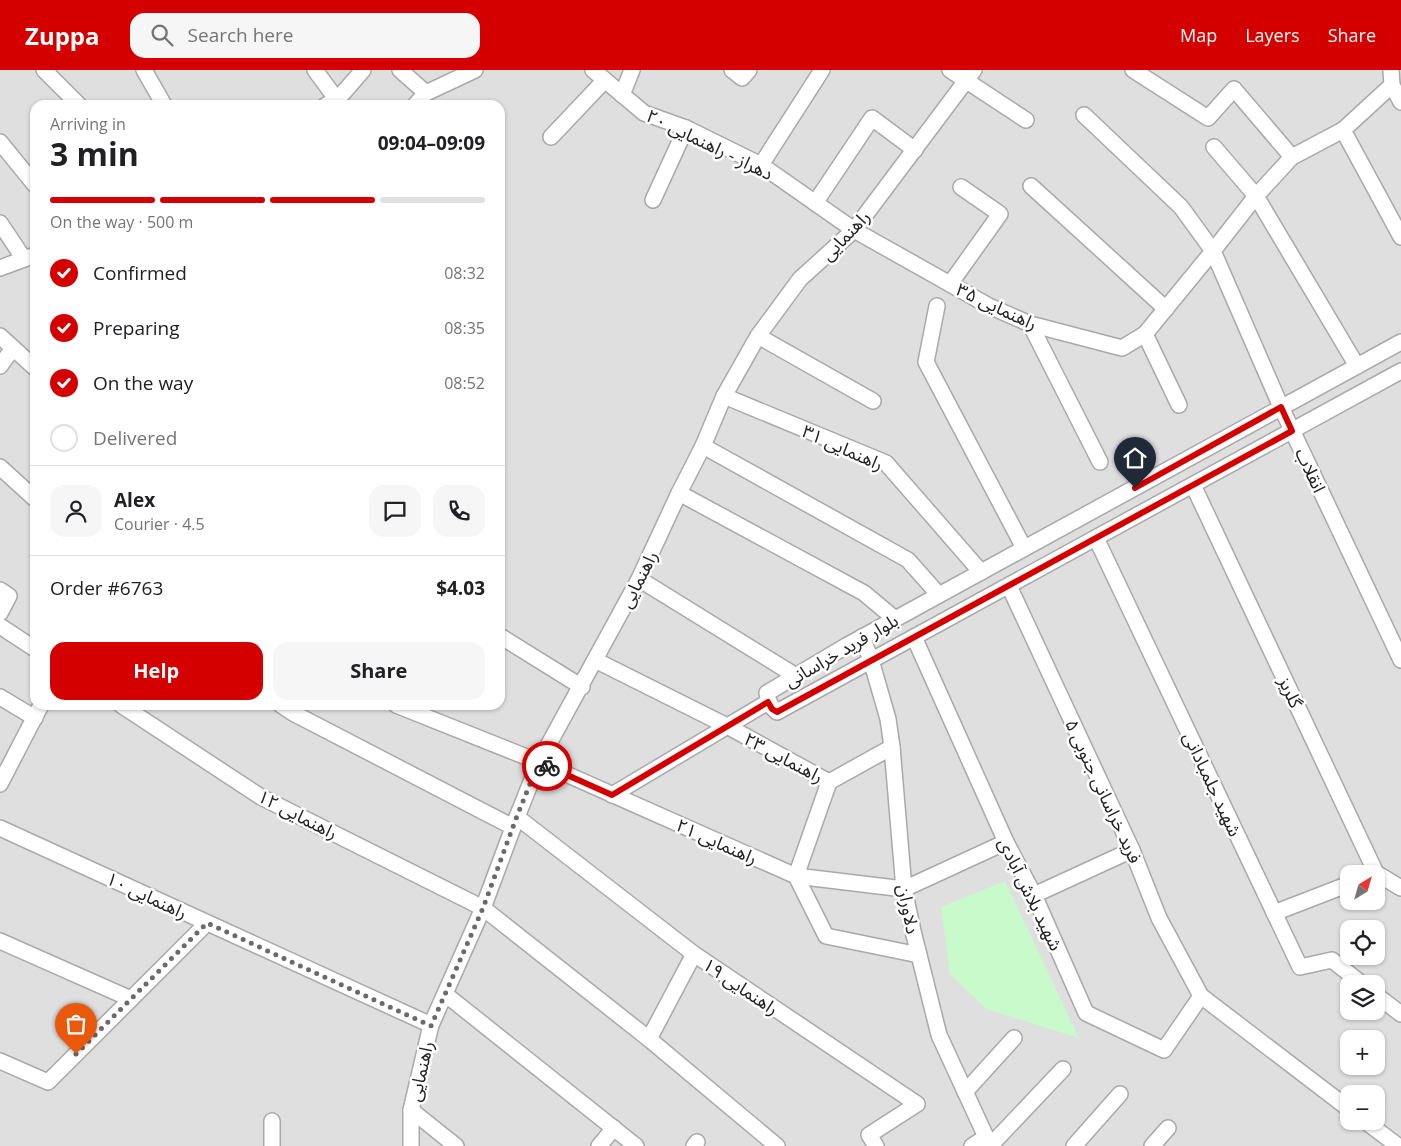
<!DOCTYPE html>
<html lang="en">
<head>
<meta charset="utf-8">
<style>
  :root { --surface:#fff; --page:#f6f6f6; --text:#202124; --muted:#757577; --line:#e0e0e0; --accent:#d40000 }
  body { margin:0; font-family:"Open Sans","Noto Sans Arabic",sans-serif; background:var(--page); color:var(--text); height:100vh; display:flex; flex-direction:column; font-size:19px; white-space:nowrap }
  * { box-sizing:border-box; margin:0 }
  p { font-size:16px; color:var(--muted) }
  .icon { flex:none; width:28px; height:28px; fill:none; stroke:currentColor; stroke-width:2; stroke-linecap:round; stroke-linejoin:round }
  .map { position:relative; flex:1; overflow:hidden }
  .side { position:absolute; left:30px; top:30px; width:475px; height:610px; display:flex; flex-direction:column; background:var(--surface); border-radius:15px; box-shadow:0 1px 4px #0004 }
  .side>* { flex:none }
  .needle { width:32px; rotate:37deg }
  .fabs { position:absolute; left:1340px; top:795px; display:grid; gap:10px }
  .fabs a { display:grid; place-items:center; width:45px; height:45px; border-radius:10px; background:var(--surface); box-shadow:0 1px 4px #0004; font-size:25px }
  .pin { position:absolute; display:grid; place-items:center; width:42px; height:42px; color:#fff; margin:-51px -21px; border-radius:50% 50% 50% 0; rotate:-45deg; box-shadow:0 0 5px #0007 }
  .pin .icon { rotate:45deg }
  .courier { position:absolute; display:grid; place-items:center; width:50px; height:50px; margin:-25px; border:4px solid #d40000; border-radius:50%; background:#fff; color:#222; box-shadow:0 1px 6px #0007 }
  .head em { font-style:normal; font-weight:700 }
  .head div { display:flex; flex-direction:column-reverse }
  .head { display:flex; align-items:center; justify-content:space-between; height:85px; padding:0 20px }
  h1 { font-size:32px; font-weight:700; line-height:38px }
  .bar { display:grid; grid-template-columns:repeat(4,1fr); gap:8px 5px; align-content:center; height:60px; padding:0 20px }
  .bar i { height:6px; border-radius:4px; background:var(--line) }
  .bar .current { background:var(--accent) }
  .bar p { grid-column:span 4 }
  .line { display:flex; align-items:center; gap:12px; padding:0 20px; border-top:1px solid var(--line) }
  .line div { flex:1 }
  .round { display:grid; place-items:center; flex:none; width:52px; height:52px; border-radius:15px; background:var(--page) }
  ol { padding:0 20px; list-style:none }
  li { display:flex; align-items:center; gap:15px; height:55px }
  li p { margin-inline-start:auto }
  li .icon { padding:5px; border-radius:50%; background:var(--accent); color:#fff; stroke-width:4 }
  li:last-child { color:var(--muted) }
  li i { width:28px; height:28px; border:2px solid var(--line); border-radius:50% }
  .cta { display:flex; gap:10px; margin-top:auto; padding:10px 20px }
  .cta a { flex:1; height:58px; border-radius:15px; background:var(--accent); color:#fff; font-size:20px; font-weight:700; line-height:58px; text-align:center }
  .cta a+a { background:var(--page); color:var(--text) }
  header { display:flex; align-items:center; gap:30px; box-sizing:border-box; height:70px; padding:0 25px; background:var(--accent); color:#fff }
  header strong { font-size:24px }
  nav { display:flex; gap:28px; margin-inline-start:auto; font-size:18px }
  .search { width:350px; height:45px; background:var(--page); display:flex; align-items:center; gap:12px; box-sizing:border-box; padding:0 18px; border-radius:15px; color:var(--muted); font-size:19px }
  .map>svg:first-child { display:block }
</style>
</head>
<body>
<header>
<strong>Zuppa</strong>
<div class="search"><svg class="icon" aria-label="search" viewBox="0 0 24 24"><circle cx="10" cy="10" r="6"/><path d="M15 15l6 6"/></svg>Search here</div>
<nav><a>Map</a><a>Layers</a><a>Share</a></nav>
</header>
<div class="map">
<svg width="1401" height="1076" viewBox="0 0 1401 1076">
  <rect width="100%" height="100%" fill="#f2efe9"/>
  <path fill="#e0dfdf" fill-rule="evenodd" d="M0 0H1401V1076H0ZM35 35H500V635H35ZM1349 804H1376V831H1349ZM1349 859H1376V886H1349ZM1349 914H1376V941H1349ZM1349 969H1376V996H1349ZM1349 1024H1376V1051H1349Z"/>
  <path fill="#c8facc" d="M1005 811 1079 968 986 939 950 904 941 837Z"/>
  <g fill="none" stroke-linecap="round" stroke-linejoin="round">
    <defs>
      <g id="minor">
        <path d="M44 0 79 35"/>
        <path d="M144 0 164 35"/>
        <path d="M315 0 337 30"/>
        <path d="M400 0 426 23"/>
        <path d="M593 0 644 43 686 58 761 95 854 160 989 236 1030 254 1122 278 1145 264 1213 181 1181 137 1084 45"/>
        <path d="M732 0 742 8 749 0"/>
        <path d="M950 0 1026 50"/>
        <path d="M1133 0 1208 48 1234 19 1292 87"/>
        <path d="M1391 0 1392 15 1401 32"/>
        <path d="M1392 15 1343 60 1401 167"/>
        <path d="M622 25 632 0"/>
        <path d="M326 35 337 30 363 0"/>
        <path d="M415 35 426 23 475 0"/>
        <path d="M1343 60 1292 87 1256 126 1213 181 1281 337 1401 590"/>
        <path d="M551 67 604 11"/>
        <path d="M0 72 35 115"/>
        <path d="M1214 77 1256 126 1357 296"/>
        <path d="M761 95 822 0"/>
        <path d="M1031 116 1166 239"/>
        <path d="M653 130 686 58"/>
        <path d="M815 133 872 48 915 80"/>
        <path d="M0 153 24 189"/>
        <path d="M0 198 35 185"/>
        <path d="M950 214 1000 144 961 117"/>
        <path d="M937 236 926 292 1024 478"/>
        <path d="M1030 254 1100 392"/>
        <path d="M1145 264 1179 335"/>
        <path d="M0 266 35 298"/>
        <path d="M758 266 873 331"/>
        <path d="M1401 272 846 576 767 623C768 631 770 637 777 642L1401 301"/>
        <path d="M0 296 13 278"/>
        <path d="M724 326 886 393 981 502"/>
        <path d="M703 376 908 490 939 525"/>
        <path d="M0 397 35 429"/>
        <path d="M1193 415 1376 803 1401 818"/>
        <path d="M679 423 864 523 895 549"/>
        <path d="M1096 468 1300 897 1332 890 1362 914"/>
        <path d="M639 509 796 606"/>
        <path d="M1009 516 1132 780 1159 848 1201 926 1349 1039"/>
        <path d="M0 520 9 526 0 543"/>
        <path d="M0 556 35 579"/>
        <path d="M500 566 582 617"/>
        <path d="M862 567 871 590 888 649 892 677 904 819 913 861 939 965 986 1067 992 1076"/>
        <path d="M914 567 1006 772 1034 825 1086 943 1164 980 1201 926"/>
        <path d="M595 590 727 656 829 712"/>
        <path d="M0 627 35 648"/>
        <path d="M121 635 261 727 483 838 649 969 777 1076"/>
        <path d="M281 635 293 643 513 757"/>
        <path d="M396 635 539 692 796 806 904 819 1006 772"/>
        <path d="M829 712 796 806 826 866 919 885"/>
        <path d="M829 712 892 677"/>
        <path d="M0 714 41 635"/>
        <path d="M612 725 768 632"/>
        <path d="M517 747 694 884 917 1034 869 1065 876 1076"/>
        <path d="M0 758 431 955"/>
        <path d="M1034 825 1132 780"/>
        <path d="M1274 843 1349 814"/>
        <path d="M0 871 131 929"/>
        <path d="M445 924 636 1076"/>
        <path d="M1376 925 1401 944"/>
        <path d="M649 969 694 884"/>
        <path d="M0 991 48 1012 207 853"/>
        <path d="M965 1022 1014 968"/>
        <path d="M411 1040 456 1076"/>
        <path d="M1365 1051 1398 1076"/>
        <path d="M991 1075 1063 999"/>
        <path d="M272 1076V1051"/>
        <path d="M411 1076V1040L431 955 483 838 517 747 539 692 639 509 679 423 703 376 724 326 758 266 800 209 854 160 974 0"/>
        <path d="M599 1076 614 1058"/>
        <path d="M694 1076 697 1072"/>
        <path d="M972 1076 986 1067"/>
        <path d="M1074 1076 1120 1024"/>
        <path d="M1152 1076 1168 1058"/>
      </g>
    </defs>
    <use href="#minor" stroke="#a9a9a9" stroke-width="18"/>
    <use href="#minor" stroke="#fff" stroke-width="15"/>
  </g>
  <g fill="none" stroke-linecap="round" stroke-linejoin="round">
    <path stroke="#6b6a68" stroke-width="5" stroke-dasharray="0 9" d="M76 984 207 853 431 956 483 838 517 746 539 692 547 696"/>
    <path stroke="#d40000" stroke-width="6" d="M547 696 612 725 768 632 772 639 777 642 1292 361 1281 337 1135 418"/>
  </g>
  <g text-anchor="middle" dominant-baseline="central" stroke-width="5" stroke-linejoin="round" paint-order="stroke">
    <g font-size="18" fill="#222" stroke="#fff">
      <text transform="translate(710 74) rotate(26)">دهراز - راهنمایی ۲۰</text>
      <text transform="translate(845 165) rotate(-46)">راهنمایی</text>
      <text transform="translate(997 236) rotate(25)">راهنمایی ۳۵</text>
      <text transform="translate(843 377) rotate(24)">راهنمایی ۳۱</text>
      <text transform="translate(1311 400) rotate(65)">انقلاب</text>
      <text transform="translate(638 509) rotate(-63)">راهنمایی</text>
      <text transform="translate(841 580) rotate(-30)">بلوار فرید خراسانی</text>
      <text transform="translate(1291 622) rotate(65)">گلریز</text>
      <text transform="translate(784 687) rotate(28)">راهنمایی ۲۳</text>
      <text transform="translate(1213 714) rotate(65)">شهید جلمبادانی</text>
      <text transform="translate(1104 721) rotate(65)">فرید خراسانی جنوبی ۵</text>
      <text transform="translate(298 744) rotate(27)">راهنمایی ۱۲</text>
      <text transform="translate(717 771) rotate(24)">راهنمایی ۲۱</text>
      <text transform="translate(1031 824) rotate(64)">شهید بلاش آبادی</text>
      <text transform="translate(147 825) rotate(25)">راهنمایی ۱۰</text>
      <text transform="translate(909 839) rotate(79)">دلاوران</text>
      <text transform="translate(741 916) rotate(34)">راهنمایی ۱۹</text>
      <text transform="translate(420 1001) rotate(-77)">راهنمایی</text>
    </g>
  </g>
</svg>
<div class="fabs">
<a><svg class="needle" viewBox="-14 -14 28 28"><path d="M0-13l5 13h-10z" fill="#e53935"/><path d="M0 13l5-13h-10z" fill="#757577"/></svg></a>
<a><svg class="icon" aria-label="locate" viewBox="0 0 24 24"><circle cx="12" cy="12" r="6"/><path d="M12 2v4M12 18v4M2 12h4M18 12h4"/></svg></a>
<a><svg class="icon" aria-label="layers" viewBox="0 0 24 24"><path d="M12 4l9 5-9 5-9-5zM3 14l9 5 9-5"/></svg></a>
<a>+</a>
<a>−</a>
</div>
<div class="pin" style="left:76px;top:984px;background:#ea580c"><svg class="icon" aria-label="bag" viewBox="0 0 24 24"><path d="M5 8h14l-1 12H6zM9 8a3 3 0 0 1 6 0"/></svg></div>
<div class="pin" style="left:1135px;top:418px;background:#1f2937"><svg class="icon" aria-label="home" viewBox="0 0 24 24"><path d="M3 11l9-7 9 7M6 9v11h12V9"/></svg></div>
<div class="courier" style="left:547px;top:696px"><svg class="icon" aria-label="bike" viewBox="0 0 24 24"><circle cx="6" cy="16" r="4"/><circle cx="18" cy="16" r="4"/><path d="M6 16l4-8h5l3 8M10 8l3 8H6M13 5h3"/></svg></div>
<section class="side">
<div class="head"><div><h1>3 min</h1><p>Arriving in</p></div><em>09:04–09:09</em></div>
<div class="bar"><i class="current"></i><i class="current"></i><i class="current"></i><i></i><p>On the way · 500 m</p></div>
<ol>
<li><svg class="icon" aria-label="check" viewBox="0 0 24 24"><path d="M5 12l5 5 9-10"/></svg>Confirmed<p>08:32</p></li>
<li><svg class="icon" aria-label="check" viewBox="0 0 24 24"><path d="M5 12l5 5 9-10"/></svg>Preparing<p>08:35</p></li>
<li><svg class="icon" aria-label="check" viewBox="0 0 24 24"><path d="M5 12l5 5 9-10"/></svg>On the way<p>08:52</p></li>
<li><i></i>Delivered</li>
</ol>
<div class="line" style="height:90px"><a class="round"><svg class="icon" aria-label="person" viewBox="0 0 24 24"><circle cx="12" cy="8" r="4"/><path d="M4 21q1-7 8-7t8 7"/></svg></a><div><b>Alex</b><p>Courier · 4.5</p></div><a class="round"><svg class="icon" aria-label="chat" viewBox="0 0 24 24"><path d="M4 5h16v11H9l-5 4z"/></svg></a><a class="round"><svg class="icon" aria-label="phone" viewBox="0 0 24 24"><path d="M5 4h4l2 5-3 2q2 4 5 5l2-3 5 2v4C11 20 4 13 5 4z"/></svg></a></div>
<div class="line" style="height:65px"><div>Order #6763</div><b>$4.03</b></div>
<div class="cta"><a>Help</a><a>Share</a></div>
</section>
</div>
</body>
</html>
